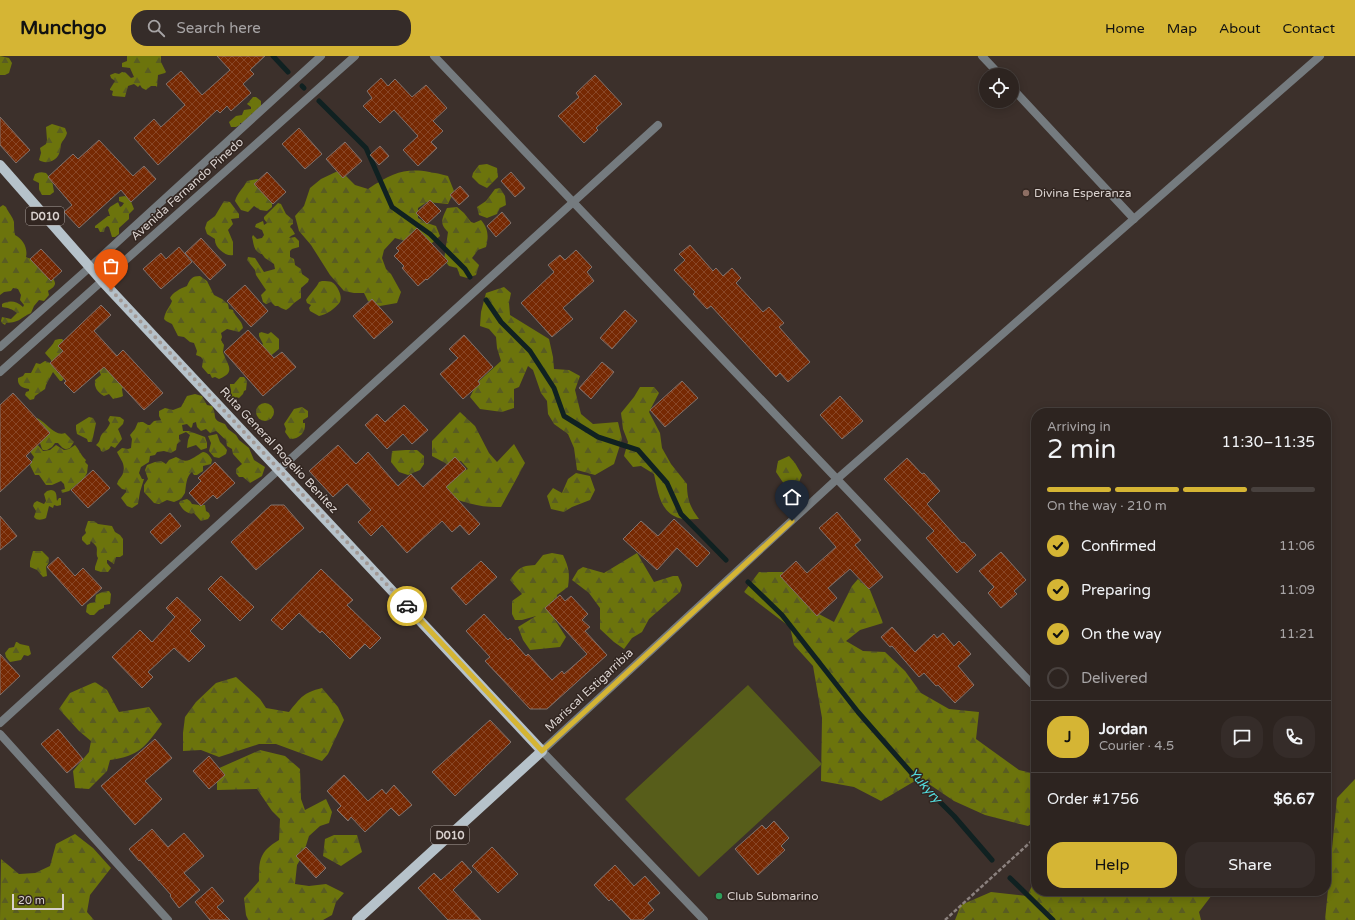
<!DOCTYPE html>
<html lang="en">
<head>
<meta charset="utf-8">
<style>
  :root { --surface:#2d2420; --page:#352c29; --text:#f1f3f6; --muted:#a7a4a5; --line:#48413e; --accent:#d5b534 }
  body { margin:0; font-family:"Varela Round",sans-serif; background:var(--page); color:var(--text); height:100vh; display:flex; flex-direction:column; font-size:15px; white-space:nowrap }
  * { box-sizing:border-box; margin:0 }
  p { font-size:13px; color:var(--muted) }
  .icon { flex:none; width:22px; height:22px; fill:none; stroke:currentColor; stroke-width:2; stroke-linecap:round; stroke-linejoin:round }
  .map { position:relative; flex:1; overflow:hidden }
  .side { position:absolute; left:1031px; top:352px; width:300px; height:488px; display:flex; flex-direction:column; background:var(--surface); border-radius:16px; box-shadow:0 2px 10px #0003,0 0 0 1px var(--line) }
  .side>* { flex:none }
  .tools { position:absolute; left:979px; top:12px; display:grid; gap:8px }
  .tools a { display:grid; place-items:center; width:40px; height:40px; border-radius:50%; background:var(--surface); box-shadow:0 2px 10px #0003,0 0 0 1px var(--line); font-size:20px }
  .scale { position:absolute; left:12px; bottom:10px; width:52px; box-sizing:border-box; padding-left:4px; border:2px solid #d9d1ce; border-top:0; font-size:11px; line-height:14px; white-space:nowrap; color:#d9d1ce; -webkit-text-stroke:3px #322621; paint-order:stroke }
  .pin { position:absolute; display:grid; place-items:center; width:34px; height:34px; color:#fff; margin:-41px -17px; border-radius:50% 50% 50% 0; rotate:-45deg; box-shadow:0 0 4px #0007 }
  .pin .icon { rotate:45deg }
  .courier { position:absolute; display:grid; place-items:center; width:40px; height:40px; margin:-20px; border:3px solid #d5b534; border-radius:50%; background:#fff; color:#222; box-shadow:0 1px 5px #0007 }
  .headline em { font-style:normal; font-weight:600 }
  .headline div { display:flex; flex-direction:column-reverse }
  .headline { display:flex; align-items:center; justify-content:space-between; height:68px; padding:0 16px }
  h1 { font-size:26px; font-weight:600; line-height:30px }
  .bar { display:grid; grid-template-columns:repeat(4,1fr); gap:6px 4px; align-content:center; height:48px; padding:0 16px }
  .bar i { height:5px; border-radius:3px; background:var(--line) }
  .bar .active { background:var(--accent) }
  .bar p { grid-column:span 4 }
  .line { display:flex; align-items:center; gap:10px; padding:0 16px; border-top:1px solid var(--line) }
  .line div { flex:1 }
  .round { display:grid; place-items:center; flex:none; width:42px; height:42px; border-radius:16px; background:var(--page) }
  ol { padding:0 16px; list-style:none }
  li { display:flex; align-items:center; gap:12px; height:44px }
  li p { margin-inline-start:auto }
  li .icon { padding:4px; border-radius:50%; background:var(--accent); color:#111; stroke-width:4 }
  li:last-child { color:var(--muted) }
  li i { width:22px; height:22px; border:2px solid var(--line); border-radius:50% }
  .action { display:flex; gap:8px; margin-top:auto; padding:8px 16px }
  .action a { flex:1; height:46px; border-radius:16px; background:var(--accent); color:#111; font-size:16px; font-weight:600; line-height:46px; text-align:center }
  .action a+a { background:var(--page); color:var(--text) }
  header { display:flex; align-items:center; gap:24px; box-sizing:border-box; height:56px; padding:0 20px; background:var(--accent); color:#111 }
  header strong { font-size:19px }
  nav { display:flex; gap:22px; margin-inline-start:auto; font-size:14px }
  .search { width:280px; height:36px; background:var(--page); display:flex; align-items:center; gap:10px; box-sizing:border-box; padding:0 14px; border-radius:16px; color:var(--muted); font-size:15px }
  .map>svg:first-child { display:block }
</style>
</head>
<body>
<header>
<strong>Munchgo</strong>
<div class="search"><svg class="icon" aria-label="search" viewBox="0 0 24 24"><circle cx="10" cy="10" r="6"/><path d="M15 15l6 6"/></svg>Search here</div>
<nav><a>Home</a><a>Map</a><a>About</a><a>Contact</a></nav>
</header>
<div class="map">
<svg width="1355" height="864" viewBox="0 0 1355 864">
  <defs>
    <pattern id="forest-firs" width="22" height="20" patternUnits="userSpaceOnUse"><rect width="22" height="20" fill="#6c740c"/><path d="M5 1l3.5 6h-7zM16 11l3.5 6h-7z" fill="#595c22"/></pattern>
    <pattern id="building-cross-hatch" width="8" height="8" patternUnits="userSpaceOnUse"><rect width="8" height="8" fill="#762903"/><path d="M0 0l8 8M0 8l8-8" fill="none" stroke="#894727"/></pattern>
  </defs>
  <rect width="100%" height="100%" fill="#3c302b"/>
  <g fill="url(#forest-firs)">
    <path d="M0 0 9 2 12 7 9 17 5 19H0Z"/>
    <path d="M127 0H161V6L166 16 165 17 158 19 157 31 156 30H151L146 34 142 32 140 29 138 31 134 28 128 30 125 41 113 40 112 39 113 35 110 34V33L115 25 111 22 110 19 115 17 119 18 122 16H125L131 22 134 21 130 12 122 11V7L127 5Z"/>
    <path d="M253 41H256L261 45V53L251 58V60L242 67H240V69L236 71H231L229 66 236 60 242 59 244 54 251 53V51L247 48Z"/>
    <path d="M52 68 65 72 67 77C66 81 64 83 62 86 60 89 61 92 60 95 58 105 46 109 39 104L41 97 40 92 46 88 47 84 46 71Z"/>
    <path d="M487 108 497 112 498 121 487 132 479 128 472 121 473 117 479 109Z"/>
    <path d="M340 114 355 129 368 133C400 112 411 111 448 120L454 135 448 148 427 146 418 152V162L427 167 436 170 440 180 432 187 424 191 395 182 384 194 382 202 386 213 391 218 401 236 397 247 380 250 368 245 364 237H354L344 235 330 219 311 189 299 175 295 160 304 150 310 132 321 123Z"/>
    <path d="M40 116 46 117 52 124 54 136 50 139H42L39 134V127L33 124 35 118Z"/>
    <path d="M257 123 260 124 272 147V151L267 155 260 154 254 150 248 156 241 154 235 145C237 137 243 133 247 125Z"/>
    <path d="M500 132 505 140 506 149 500 152 497 158 487 162 479 159 477 151 486 145 495 133Z"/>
    <path d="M125 140 130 143 134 153 129 158V163L119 172V178L115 181H112L109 171 107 170 105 172 104 176H100L98 172H95V170L108 160H110L108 154 110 151 118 146 120 151 122 150 124 147 119 145V141Z"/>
    <path d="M224 145 230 146 239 158V162L231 163 233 168 228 174 233 186V199C226 201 214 191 215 183L207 178 205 172 207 166 215 160Z"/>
    <path d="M278 147 281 148 286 158 293 164V168L291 169 290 171 292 173 295 178 291 180 289 182 295 181 299 185V191L292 193 290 195V201L294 203 295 209 301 213 302 218 309 223 308 226 301 232V242L294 247 289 252 286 254 281 252 278 250H275L271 246 266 248 263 246 261 239 266 234 256 219 255 214 247 204 248 201 255 202 264 216 275 213 274 208 265 202 262 198C253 195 254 188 252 181L253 179 257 183 262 182 264 179 262 174 255 171 256 168 263 165 264 169 267 167 264 163V161Z"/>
    <path d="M3 149 6 151C8 156 13 161 14 166 14 170 14 174 15 179 23 183 28 192 26 201 29 203 31 202 35 204 40 207 56 222 55 228 54 232 50 233 48 235L49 239 44 245 39 244 34 250 31 257C20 262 21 266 6 267L5 269 2 267 1 265 2 261 11 263 17 257C12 253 9 252 2 251V248C10 244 16 245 23 251L24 249 20 244 21 239 18 233 13 232 11 235 4 236 0 239V151Z"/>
    <path d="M457 151 464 157 471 166 474 167 481 164C488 172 489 180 486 191L478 194 472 202 479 209 476 219 467 222 460 220 457 212 449 210 444 204 448 176C439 167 442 163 447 152Z"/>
    <path d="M200 220 207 225 214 239 222 243 228 248 229 253 233 254C235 261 242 264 243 272L239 276 227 273 221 277 222 281 221 284 224 289 223 296C227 309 237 316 219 323L215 321 212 322 210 318H208L202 311 203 304 201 301 196 299 197 295 194 287 190 286 184 281 178 280 172 268 166 265 164 263C165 255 170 251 172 245L170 242C172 237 181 232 187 230 190 223 192 220 200 220Z"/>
    <path d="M322 225C326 225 329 225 332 226 337 229 343 240 340 246 336 252 326 259 319 260L310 255 309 252 311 249 307 247 306 244C309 239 317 231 319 226Z"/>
    <path d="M504 231 511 237 509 247 510 259 549 283 553 301 554 313 569 314 580 320 575 334 581 358 593 368 618 366 622 383 614 408 595 419 577 414 574 392 568 378 554 368 548 358 547 345 541 337 533 314 528 310 519 331 514 333V352L502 356 480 353 470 341 477 327 501 305 497 292 496 281 489 273 480 270 481 256 486 237Z"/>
    <path d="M261 276 268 278 271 276 279 283V293L268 302 261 290 263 288 259 280V277Z"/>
    <path d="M59 283H62L65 286V321L62 325H60L53 316 46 329 45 333 35 340 34 343 30 344 25 339 26 336 29 335V333C23 332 17 330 18 322L23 320 25 317H31L36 307 40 308 45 305 51 307V304L45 297C49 292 53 289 55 284Z"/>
    <path d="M105 307 124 330 122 333 123 340 121 341 113 343 109 338 104 340C97 336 94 331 95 324L101 319 98 312Z"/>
    <path d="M240 321H244L247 325 246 334 244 335 243 338 239 342 236 341 231 343 230 341 231 334 230 330V328H234Z"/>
    <path d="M640 331H654L659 337 649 356 660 377 662 392 671 408 687 428C687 443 690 451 699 463 693 463 688 464 683 463 660 459 658 436 654 418L641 410 633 411 624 400 628 386 623 373 621 357 634 341Z"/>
    <path d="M195 338 202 340 207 349 212 350C218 361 210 363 225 368L228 373 236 379 239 384 249 392 254 404 265 411 262 420 250 427 243 421H239L236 417V413L242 408 233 398 232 393 227 390 226 384C222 381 220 378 216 375L210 377 206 373 201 375 197 371 196 366 193 367 192 371 191 372 187 368 182 369 183 375H189L205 381 207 387V392L201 394 196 389 187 392 188 384 190 379 186 376 179 379V383L181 385 177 388 176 394 171 397 164 395 157 396 155 399 150 400 149 406 141 411 139 417 142 423H144L140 436 138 448 132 452 127 450 121 442 126 436V434L122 433 117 428C118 423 122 421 123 417 126 408 120 403 117 396L122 392 128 393 131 392 132 383 130 379 135 373 138 366H143L148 369H150L154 365 161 364 159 360V355L165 352 173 354 181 351 187 340Z"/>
    <circle cx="265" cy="356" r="9"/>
    <path d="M302 351 308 355V361L303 364V367H305C306 377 299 383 290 383L285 376 286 373 284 368 294 353Z"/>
    <path d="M460 356 475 370 489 397 497 406 514 388 525 407 501 451C481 452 463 446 444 439L445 426 459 417 468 413 461 405 447 408 432 400V385Z"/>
    <path d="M110 360 120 361 124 364 123 368 118 373 121 380 122 383 115 392 111 390 109 393 103 396 101 395 100 392 96 389C101 385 99 382 102 378 106 374 108 372 110 367L108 364Z"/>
    <path d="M89 361 93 362 96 367 92 386H88L87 383 77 378 76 373V369Z"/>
    <path d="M37 362C46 366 55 381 65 377L74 386 70 392C64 395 62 391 58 387H55L52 391 47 394H43L42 393 33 366Z"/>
    <path d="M217 378 220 386 224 390 227 394 226 398 219 402 214 401 209 395 211 387 208 380Z"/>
    <path d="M37 388 43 395 50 394 56 389 64 394 69 393 75 389C79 393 81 400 86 404L85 406 88 409 87 417 81 428H77L69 435 62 437 61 434 65 433 64 428 61 425 52 429H46L39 419H35L30 409 34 401 29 394Z"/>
    <path d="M406 394H417L424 400V408L420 414 408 419 399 416 391 406 392 395Z"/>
    <path d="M203 396C207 396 210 400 212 404L211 408 203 410V415L197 419H194L192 416C186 420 186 431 185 437L181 443 174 446 167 444 159 448 154 447 144 436V429L148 423 145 414 147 409 155 406 161 405 166 408 169 404 176 401C178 402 180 403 182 404 189 407 197 399 203 396Z"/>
    <path d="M789 400 795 407 802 419 799 426 784 428 776 416 778 405Z"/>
    <path d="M576 417 590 420 595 434 590 444 572 451 564 456 551 453 547 440 553 432 562 437 568 423Z"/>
    <path d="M51 434C58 435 56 441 57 445L59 442H61V449L57 450 54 449 53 452 49 450 46 462C42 464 37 465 34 461L36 455 33 450 34 447 37 445 44 448 46 445 44 438 47 435Z"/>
    <path d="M187 443 190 445 192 448 199 449 200 450 203 449H205L206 455 209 457 210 460 208 463 201 465 194 457C187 459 182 453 179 447L180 445Z"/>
    <path d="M88 465H94L98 468 112 470 115 476 120 479 123 483V499L120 501H116L114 508 108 504H107V507L111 512 108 516H101L95 514V511L98 502C95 498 99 492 95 489 94 487 92 487 91 485L90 488 87 489 82 484V481L86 477 85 474Z"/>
    <path d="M33 495H42L49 502V506L46 511 47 520 43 521 37 514 30 511V506Z"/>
    <path d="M552 497 563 499C569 512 570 517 568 531L557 539 555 564 566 581 560 591 530 594 523 584 518 571 536 560 522 564H515L512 558V545L522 538 510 524C519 512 520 510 535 509L543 499Z"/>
    <path d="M637 497 654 526 673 520H678L682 529 680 536 649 563 642 576 632 582 624 593 614 586 600 573V552L589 537 572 524 578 514 583 511 604 517Z"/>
    <path d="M759 516H783L815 556 834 566 852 530 858 523 870 534 883 567 860 574 846 585 863 595 885 596 905 615 921 637 949 653 979 656 976 683 1019 714 1036 718V765L1028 770 985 759 954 745 920 722 881 745 854 731 821 725 822 662 813 610 794 589 790 571 744 536Z"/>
    <path d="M109 535 111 538 110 548 104 549V552L99 554 94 559H90L86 556 87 549 90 547 95 546 96 539 102 536Z"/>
    <path d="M16 586H17L20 588 29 590 31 598 28 600 24 599 21 604 10 606 6 601 5 597 9 592 14 591Z"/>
    <path d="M236 621 260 643 266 652 289 656C301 641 303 637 322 632L338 651 344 664 328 698 322 705 276 688H259L219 701 201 694 183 695V677L185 661 196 646 216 627Z"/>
    <path d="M95 626 107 634 119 656 149 651 162 668C145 691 139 700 110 704L107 715 89 733 75 732 73 715 89 696 91 685 79 675 59 653 70 637Z"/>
    <path d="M260 694 285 700 300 713 301 743 305 754 326 743 332 756 329 767 320 770 309 780 303 799 297 809 295 828 309 830 326 828 344 837 336 846 332 859 323 864H248L246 859 244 842 259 825C259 804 259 796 279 784L280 763 272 755 257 733 217 734V713Z"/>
    <path d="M1355 723V864H1325L1337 742Z"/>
    <path d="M75 778 93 792 111 812 90 839 87 856 94 864H0L1 803 19 818 35 817 50 810 56 788Z"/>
    <path d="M334 779H357L362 796 341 810 323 800 325 783Z"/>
    <path d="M1036 822V835H1215L1199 856 1201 864H955L961 849 991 836 1027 840Z"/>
  </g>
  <path fill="#575d1a" d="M748 629 822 708 699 821 625 743Z"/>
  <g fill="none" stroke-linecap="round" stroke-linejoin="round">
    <g stroke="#102121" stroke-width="5">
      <path d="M273 0 288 16"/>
      <path d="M302 30 304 32"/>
      <path d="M319 45 366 92 392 151 430 178 465 213 470 221"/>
      <path d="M486 244 501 266 530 295 554 332 564 360 598 381 638 394 667 427 681 458 726 504"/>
      <path d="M748 526 782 559 858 656 915 721 954 760 992 804"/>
      <path d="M1010 822 1053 864"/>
    </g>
  </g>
  <g fill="url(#building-cross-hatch)" stroke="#81726d">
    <path d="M217 0H265L250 14 254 18 243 28 251 37 231 55 227 50 220 57 217 54 158 109 134 82 154 63 161 71 185 49 166 28 181 15 202 39 230 14Z"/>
    <path d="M595 19 622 48 596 72 598 74 584 87 558 60 579 41 576 37Z"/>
    <path d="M381 22 388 30 395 23 412 41 426 29 447 52 433 65 443 75 431 86 437 92 418 110 403 94 418 80 394 54 380 67 363 50 372 42 367 35Z"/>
    <path d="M0 61 30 94 16 107 0 89Z"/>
    <path d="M299 72 322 98 305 113 282 88Z"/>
    <path d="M99 84 133 120 144 110 156 123 131 146 121 134 79 172 64 156 72 149 48 121 73 98 78 103Z"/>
    <path d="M345 86 362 105 343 122 326 103Z"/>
    <path d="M380 90 389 100 379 109 370 99Z"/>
    <path d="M267 116 286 136 273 148 254 128Z"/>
    <path d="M511 116 525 132 515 141 501 125Z"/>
    <path d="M460 130 469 140 459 149 450 139Z"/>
    <path d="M430 144 441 155 427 168 416 157Z"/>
    <path d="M502 156 511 167 496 181 487 170Z"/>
    <path d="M417 172 448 205 427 224 426 223 418 230 402 212 404 210 394 200 399 195 396 192Z"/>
    <path d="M201 182 226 209 210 224 185 197Z"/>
    <path d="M690 189 713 215 716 212 723 220 732 212 741 222 736 227 763 256 769 251 784 267 779 271 810 306 788 326 780 317 776 321 711 250 707 253 693 238 695 236 674 214 685 204 679 198Z"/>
    <path d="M179 191 192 206 161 233 143 213 161 197 166 203Z"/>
    <path d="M41 193 62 215 51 225 30 203Z"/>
    <path d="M576 194 592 211 587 216 594 225 563 252 573 263 552 281 521 247 554 216 548 209 560 199 565 204Z"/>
    <path d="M245 229 268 255 251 271 227 245Z"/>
    <path d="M372 243 393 266 374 283 353 260Z"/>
    <path d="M101 249 111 259 94 275 117 300 123 294 163 337 144 354 104 311 74 337 64 327 66 325 50 307 63 295 58 290Z"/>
    <path d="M625 254 637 265 612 293 600 282Z"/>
    <path d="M248 274 274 302 282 296 296 311 263 340 224 296Z"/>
    <path d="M464 279 493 311 478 325 480 328 463 343 440 318 458 302 449 293Z"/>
    <path d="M602 306 614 316 591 343 579 332Z"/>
    <path d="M682 325 698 342 665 371 650 354Z"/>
    <path d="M13 337 50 377 26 400 32 406 0 436V349Z"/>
    <path d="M840 340 863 365 842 383 820 359Z"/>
    <path d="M404 349 428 374 412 388 403 378 387 393 365 369 377 358 385 366Z"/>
    <path d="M338 389 356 408 368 396 398 430 411 418 423 431 455 401 466 413 446 431 480 468 469 479 460 469 452 476 442 465 407 497 382 469 371 480 358 466 371 454 347 428 333 441 309 415Z"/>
    <path d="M907 402 922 418 924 417 940 435 927 448 962 487 964 486 976 499 957 517 926 482 934 475 884 423Z"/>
    <path d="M215 406 235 427 217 443 213 439 201 450 189 437 201 425 198 422Z"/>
    <path d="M93 414 110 432 88 452 71 434Z"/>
    <path d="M271 449H284L304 472 256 514 231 486Z"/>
    <path d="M837 456 861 484 855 489 883 521 869 533 850 513 828 532 837 542 817 560 780 520 796 505 807 517 836 491 819 472Z"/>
    <path d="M170 457 181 470 161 488 150 476Z"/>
    <path d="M0 460 17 480 0 494Z"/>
    <path d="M674 463 710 497 697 511 677 492 657 514 623 483 641 465 658 480Z"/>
    <path d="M1001 496 1026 524 1014 535 1017 538 1001 552 988 537 994 531 979 515Z"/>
    <path d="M58 501 75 520 83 512 102 532 82 550 47 511Z"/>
    <path d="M481 505 497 521 466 549 451 532Z"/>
    <path d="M321 513 353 544 347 549 381 582 370 593 365 588 350 603 322 575 320 577 299 557 282 574 271 564Z"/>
    <path d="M221 520 254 551 240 565 208 533Z"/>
    <path d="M560 539 565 545 571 540 588 558 582 564 590 571 585 575 607 599 547 653H530L485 605 490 601 466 575 484 558 508 584 510 582 526 600 528 598 552 624 562 615 564 618 587 598 545 552Z"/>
    <path d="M177 541 201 564 190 575 205 590 189 606 174 592 148 616 153 621 142 632 112 601 140 574 152 586 175 561 166 552Z"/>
    <path d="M892 571 915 596 934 578 937 582 943 577 954 590 959 585 971 598 958 610 974 629 955 647 938 629 936 630 924 617 919 621 892 590 890 591 881 581Z"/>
    <path d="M0 598 20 620 0 639Z"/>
    <path d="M490 664 511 686 455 740 432 716Z"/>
    <path d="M58 673 83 703 67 717 41 688Z"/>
    <path d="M155 683 172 702 145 725 162 743 135 769 101 730Z"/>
    <path d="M209 700 225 719 209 733 193 715Z"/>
    <path d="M344 719 368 745 382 733 386 738 394 729 412 749 399 760 391 752 365 776 351 761 348 765 337 754 341 750 327 735Z"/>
    <path d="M774 765 789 782 781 790 785 794 758 819 735 793 762 769 766 773Z"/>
    <path d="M152 773 168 791 184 777 204 800 184 817 200 834 179 852 170 840 171 839 140 804 139 805 129 793Z"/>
    <path d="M306 791 326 812 316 822 296 800Z"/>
    <path d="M492 791 518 818 498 837 472 810Z"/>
    <path d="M462 805 472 816 453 834 481 864H448L418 832 434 817 441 824Z"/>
    <path d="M615 809 634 830 645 820 660 837 648 847 654 854 643 864H631L611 843 609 845 594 829Z"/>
    <path d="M212 831 224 845 217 851 230 864H210L195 846Z"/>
  </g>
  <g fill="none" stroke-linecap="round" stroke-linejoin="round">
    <path stroke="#8b817e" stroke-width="2.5" stroke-dasharray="4 2" stroke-linecap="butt" d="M945 864 1036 781"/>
    <g stroke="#757b7f" stroke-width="8">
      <path d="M434 0 1036 632"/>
      <path d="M982 0 1000 19"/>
      <path d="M1012 32 1134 163"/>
      <path d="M90 211 321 0"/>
      <path d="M102 225 355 0"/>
      <path d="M0 667 658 69"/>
      <path d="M0 678 168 864"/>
      <path d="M542 695 704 864"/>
    </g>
    <g stroke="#757b7f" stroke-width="8">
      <path d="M0 291 90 211"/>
      <path d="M0 316 102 225"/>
      <path d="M542 695 837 423 1320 0"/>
    </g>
    <path stroke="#b6c2ca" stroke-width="10" d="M0 109 102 225 542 695 357 864"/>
  </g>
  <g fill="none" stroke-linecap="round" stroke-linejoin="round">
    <path stroke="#a29995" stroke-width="4" stroke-dasharray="0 7.2" d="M111 234 407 550"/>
    <path stroke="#d5b534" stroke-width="5" d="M407 550 542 695 792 465"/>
  </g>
  <circle fill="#8d6e63" stroke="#322621" stroke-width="1.5" cx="1026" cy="137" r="4"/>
  <circle fill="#2e9e5b" stroke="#322621" stroke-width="1.5" cx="719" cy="840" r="4"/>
  <g text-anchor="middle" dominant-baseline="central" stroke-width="3" stroke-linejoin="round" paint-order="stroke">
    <g fill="#322621" stroke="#a79e9a" stroke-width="1">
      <rect x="26" y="151" width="38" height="18" rx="3"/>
      <rect x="431" y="770" width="38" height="18" rx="3"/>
    </g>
    <g font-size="11" font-weight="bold" fill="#d9d1ce">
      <text x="45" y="160">D010</text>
      <text x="450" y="779">D010</text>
    </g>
    <g font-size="12" fill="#d9d1ce" stroke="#322621">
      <text transform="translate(187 133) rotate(-42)">Avenida Fernando Pinedo</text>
      <text transform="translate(279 394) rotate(47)">Ruta General Rogelio Benítez</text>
      <text transform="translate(589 634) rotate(-43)">Mariscal Estigarribia</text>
    </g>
    <g font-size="12" fill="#d9d1ce" stroke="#322621" text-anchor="start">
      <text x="1034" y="137">Divina Esperanza</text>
      <text x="727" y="840">Club Submarino</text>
    </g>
    <g font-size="13" font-style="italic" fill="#53dddf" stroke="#322621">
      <text transform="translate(925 730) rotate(48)">Yukyry</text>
    </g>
  </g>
</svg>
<div class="tools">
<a><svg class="icon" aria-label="locate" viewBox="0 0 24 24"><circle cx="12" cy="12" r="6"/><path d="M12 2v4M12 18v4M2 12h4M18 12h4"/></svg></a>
</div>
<div class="scale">20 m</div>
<div class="pin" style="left:111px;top:234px;background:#ea580c"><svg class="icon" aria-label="bag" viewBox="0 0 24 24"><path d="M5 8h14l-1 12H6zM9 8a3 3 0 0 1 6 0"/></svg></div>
<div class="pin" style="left:792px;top:465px;background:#1f2937"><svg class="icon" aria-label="home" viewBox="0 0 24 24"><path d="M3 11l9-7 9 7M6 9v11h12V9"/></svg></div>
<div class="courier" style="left:407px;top:550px"><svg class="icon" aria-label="car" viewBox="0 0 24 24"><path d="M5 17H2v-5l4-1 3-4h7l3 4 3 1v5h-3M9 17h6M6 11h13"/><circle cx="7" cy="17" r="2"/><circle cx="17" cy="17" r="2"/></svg></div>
<section class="side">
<div class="headline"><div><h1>2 min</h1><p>Arriving in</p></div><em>11:30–11:35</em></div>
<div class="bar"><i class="active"></i><i class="active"></i><i class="active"></i><i></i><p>On the way · 210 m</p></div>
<ol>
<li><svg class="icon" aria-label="check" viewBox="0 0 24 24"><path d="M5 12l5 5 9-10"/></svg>Confirmed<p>11:06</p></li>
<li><svg class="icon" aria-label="check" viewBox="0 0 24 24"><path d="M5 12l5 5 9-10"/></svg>Preparing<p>11:09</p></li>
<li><svg class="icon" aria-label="check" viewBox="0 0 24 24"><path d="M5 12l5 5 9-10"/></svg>On the way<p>11:21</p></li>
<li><i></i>Delivered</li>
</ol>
<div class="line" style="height:72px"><b class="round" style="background:var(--accent);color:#111">J</b><div><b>Jordan</b><p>Courier · 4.5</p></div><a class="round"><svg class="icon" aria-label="chat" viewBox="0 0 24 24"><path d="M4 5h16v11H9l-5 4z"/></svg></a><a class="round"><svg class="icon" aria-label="phone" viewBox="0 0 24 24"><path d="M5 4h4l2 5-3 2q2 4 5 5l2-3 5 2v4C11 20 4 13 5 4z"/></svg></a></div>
<div class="line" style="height:52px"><div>Order #1756</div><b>$6.67</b></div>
<div class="action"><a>Help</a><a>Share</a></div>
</section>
</div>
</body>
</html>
